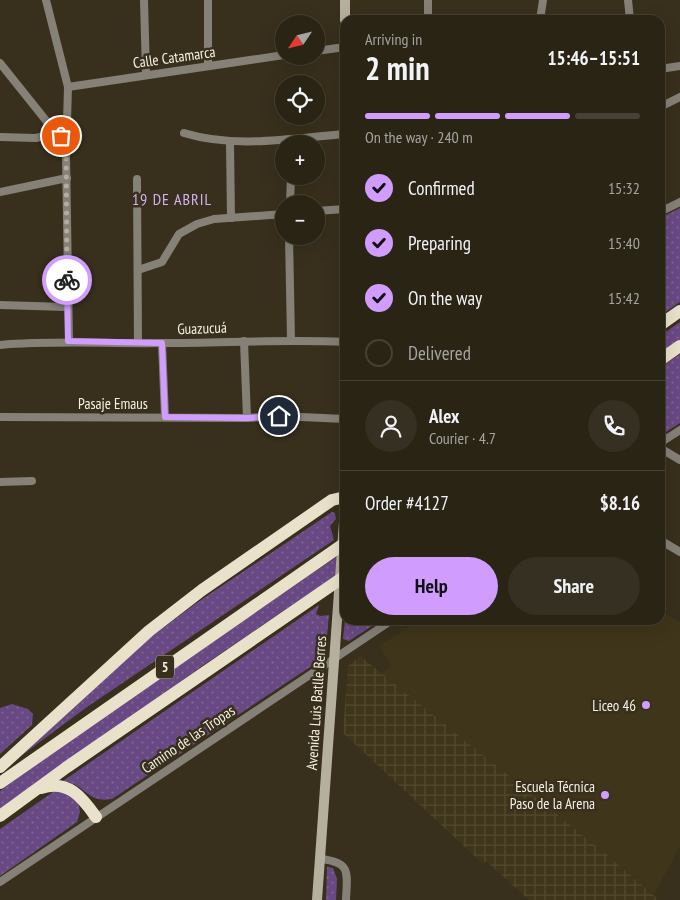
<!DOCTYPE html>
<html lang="en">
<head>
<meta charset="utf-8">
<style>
  :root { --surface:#2a2415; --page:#363022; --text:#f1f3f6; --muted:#a5a4a0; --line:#464134; --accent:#d09dfe }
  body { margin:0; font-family:"PT Sans Narrow",sans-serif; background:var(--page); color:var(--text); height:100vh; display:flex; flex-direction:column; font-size:19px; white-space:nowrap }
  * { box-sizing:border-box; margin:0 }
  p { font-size:16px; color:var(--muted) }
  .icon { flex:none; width:28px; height:28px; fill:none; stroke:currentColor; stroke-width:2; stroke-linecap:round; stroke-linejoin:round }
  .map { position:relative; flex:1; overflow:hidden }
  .sheet { position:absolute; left:340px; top:15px; width:325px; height:610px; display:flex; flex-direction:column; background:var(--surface); border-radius:15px; box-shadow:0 5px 20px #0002,0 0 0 1px var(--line) }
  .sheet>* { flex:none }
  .needle { width:32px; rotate:235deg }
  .tools { position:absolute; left:275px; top:15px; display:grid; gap:10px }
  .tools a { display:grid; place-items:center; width:50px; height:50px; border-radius:50%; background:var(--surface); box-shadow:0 5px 20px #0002,0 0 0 1px var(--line); font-size:25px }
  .pin { position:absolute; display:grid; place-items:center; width:42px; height:42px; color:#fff; margin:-21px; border:2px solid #fff; border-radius:50%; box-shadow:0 1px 5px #0007 }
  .courier { position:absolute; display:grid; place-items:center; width:50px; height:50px; margin:-25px; border:4px solid #d09dfe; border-radius:50%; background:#fff; color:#222; box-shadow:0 1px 6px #0007 }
  .summary em { font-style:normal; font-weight:700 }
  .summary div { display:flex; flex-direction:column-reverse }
  .summary { display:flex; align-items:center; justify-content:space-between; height:85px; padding:0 25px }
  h1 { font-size:32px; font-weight:700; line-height:38px }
  .bar { display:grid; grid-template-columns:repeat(4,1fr); gap:8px 5px; align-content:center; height:60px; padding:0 25px }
  .bar i { height:6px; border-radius:4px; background:var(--line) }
  .bar .current { background:var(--accent) }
  .bar p { grid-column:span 4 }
  .line { display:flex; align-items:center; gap:12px; padding:0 25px; border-top:1px solid var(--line) }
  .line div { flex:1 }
  .round { display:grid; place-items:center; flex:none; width:52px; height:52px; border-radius:26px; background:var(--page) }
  ol { padding:0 25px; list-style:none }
  li { display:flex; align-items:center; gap:15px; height:55px }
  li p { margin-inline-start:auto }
  li .icon { padding:5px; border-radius:50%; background:var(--accent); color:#111; stroke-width:4 }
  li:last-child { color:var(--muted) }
  li i { width:28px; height:28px; border:2px solid var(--line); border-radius:50% }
  .action { display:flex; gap:10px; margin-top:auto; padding:10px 25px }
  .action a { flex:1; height:58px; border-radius:30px; background:var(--accent); color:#111; font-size:20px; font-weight:700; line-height:58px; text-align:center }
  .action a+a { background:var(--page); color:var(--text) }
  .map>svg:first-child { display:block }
</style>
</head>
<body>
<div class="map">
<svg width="680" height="900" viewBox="0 0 680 900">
  <defs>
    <pattern id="industrial-grid" width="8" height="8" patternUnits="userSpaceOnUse" patternTransform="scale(1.25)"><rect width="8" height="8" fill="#3f351a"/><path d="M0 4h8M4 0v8" fill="none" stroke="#524930"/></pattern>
    <pattern id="grass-dots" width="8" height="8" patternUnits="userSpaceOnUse" patternTransform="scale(1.25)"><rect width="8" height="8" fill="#694984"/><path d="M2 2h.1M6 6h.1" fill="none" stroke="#7f6495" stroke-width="1.8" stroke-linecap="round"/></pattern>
  </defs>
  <rect width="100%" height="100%" fill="#38301c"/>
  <path fill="#3f351a" d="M660 610 680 622V846L654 895 605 853 381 673 392 666 379 646 419 620H660Z"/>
  <path fill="url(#industrial-grid)" d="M360 656 605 853 659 900H529L486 861 483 864 343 733 348 666Z"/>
  <g fill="url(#grass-dots)">
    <path d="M680 208V302L660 316V218Z"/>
    <path d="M680 322V340L660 354V336Z"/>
    <path d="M680 354V423L660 436V368Z"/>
    <path d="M332 512 335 513 336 519 330 526 334 540 87 707 21 756 151 637 195 604Z"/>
    <path d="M345 551V569L205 664 0 810V791L79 733Z"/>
    <path d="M319 605 316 614 320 616 329 615 325 657 112 799C87 804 86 784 63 781Z"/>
    <path d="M345 620H381L349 641 343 639Z"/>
    <path d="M12 704 28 709 33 714 32 725 0 754V708Z"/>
    <path d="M56 790H60L78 800 80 812 77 822 0 876V829Z"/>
    <path d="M327 867 333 868 337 879 336 900H326Z"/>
  </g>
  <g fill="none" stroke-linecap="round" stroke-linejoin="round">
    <g stroke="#858177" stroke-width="8">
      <path d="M46 0 68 87 66 156 69 341"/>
      <path d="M144 0 146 74"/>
      <path d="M428 0V20"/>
      <path d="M628 0 630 20"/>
      <path d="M540 20 543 0"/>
      <path d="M316 51 345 47"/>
      <path d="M0 63 56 133 66 137"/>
      <path d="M208 65V0"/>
      <path d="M660 69 680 66"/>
      <path d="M68 87 284 55"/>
      <path d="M660 107 680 97"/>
      <path d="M184 133C236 149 292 138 345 134"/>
      <path d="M0 137 36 138 56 133"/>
      <path d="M230 143 231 218"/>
      <path d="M137 179 138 343"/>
      <path d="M0 192 67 178"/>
      <path d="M290 204 291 176"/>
      <path d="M316 211 345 209"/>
      <path d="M660 212 680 202"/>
      <path d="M289 236 291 340"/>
      <path d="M138 270 162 262 179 234 197 224 214 219 284 214"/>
      <path d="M0 305 67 307"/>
      <path d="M244 341 247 418"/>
      <path d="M162 343 165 417"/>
      <path d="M0 345C55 340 108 344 163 343 224 343 284 339 345 342"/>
      <path d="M0 417 247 418 279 416 345 419"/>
      <path d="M660 443 680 430"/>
      <path d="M660 448 680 460"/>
      <path d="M0 482 32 481"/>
      <path d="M660 540 680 552"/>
      <path d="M320 859C352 862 347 873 346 900"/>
      <path d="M0 882 392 620"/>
    </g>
    <g stroke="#b5af9e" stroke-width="10">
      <path d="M345 0V20"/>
      <path d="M317 900 345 508"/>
    </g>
    <g stroke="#eae1ca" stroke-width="12">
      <path d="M660 325 680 311"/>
      <path d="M660 360 680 346"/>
      <path d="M0 767 149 631 202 590 332 500 345 497"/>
      <path d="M0 783 345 543"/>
      <path d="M41 788C68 779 82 797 96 817"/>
      <path d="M0 816 67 767 345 576"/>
    </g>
  </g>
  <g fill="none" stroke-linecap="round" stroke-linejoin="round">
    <path stroke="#b2ad9d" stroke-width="5" stroke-dasharray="0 9" d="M61 136 66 137 67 280"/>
    <path stroke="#d09dfe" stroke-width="6" d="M67 280 68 341 162 343 165 417 247 418 279 416"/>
  </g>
  <g fill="#d09dfe" stroke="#38301c" stroke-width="2">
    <circle cx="646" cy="705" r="5"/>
    <circle cx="605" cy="795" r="5"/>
  </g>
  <g text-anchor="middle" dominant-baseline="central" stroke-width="5" stroke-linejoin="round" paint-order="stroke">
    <rect fill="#38301c" stroke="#bcb6a7" stroke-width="1" x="156" y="655.5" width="18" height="23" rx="4"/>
    <g font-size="14" font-weight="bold" fill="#f4f0e3">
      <text x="165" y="667">5</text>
    </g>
    <g font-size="15" fill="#f4f0e3" stroke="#38301c">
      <text transform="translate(174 57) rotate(-8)">Calle Catamarca</text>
      <text transform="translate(202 328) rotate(-2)">Guazucuá</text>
      <text x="113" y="403">Pasaje Emaus</text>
      <text transform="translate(316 703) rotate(-86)">Avenida Luis Batlle Berres</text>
      <text transform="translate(188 739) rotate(-34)">Camino de las Tropas</text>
    </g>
    <g font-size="15" fill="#f4f0e3" stroke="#38301c" text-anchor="end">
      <text x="636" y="705">Liceo 46</text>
      <text x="595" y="786">Escuela Técnica<tspan x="595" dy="17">Paso de la Arena</tspan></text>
    </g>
    <g font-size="16" letter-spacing="1" fill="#d4b1f5" stroke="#38301c">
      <text x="172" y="199">19 DE ABRIL</text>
    </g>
  </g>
</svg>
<div class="tools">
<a><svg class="needle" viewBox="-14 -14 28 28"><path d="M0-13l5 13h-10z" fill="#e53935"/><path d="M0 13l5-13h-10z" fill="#a5a4a0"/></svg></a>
<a><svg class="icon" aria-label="locate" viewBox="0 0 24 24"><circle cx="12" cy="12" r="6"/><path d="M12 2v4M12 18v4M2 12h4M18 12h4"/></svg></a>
<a>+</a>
<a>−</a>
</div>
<div class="pin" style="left:61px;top:136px;background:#ea580c"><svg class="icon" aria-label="bag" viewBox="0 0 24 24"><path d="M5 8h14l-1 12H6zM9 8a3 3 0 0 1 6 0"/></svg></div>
<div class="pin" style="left:279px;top:416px;background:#1f2937"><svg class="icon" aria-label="home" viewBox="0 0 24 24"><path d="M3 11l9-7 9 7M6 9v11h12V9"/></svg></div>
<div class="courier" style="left:67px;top:280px"><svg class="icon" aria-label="bike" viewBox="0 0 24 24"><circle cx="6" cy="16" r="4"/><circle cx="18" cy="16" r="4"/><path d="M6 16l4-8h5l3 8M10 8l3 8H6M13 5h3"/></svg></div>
<section class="sheet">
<div class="summary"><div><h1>2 min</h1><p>Arriving in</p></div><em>15:46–15:51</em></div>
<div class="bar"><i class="current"></i><i class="current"></i><i class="current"></i><i></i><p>On the way · 240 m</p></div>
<ol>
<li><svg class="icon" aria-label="check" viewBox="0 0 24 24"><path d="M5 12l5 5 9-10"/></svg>Confirmed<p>15:32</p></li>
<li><svg class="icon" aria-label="check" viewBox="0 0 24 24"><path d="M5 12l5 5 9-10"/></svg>Preparing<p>15:40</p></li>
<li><svg class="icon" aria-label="check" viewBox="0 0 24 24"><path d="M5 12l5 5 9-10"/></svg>On the way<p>15:42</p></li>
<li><i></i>Delivered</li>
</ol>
<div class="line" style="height:90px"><a class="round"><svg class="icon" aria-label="person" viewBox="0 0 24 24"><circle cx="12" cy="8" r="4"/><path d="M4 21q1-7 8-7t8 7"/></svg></a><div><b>Alex</b><p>Courier · 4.7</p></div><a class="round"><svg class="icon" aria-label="phone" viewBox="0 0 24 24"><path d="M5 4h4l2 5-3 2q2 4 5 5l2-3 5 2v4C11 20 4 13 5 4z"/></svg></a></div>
<div class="line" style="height:65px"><div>Order #4127</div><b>$8.16</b></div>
<div class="action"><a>Help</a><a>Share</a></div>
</section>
</div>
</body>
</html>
